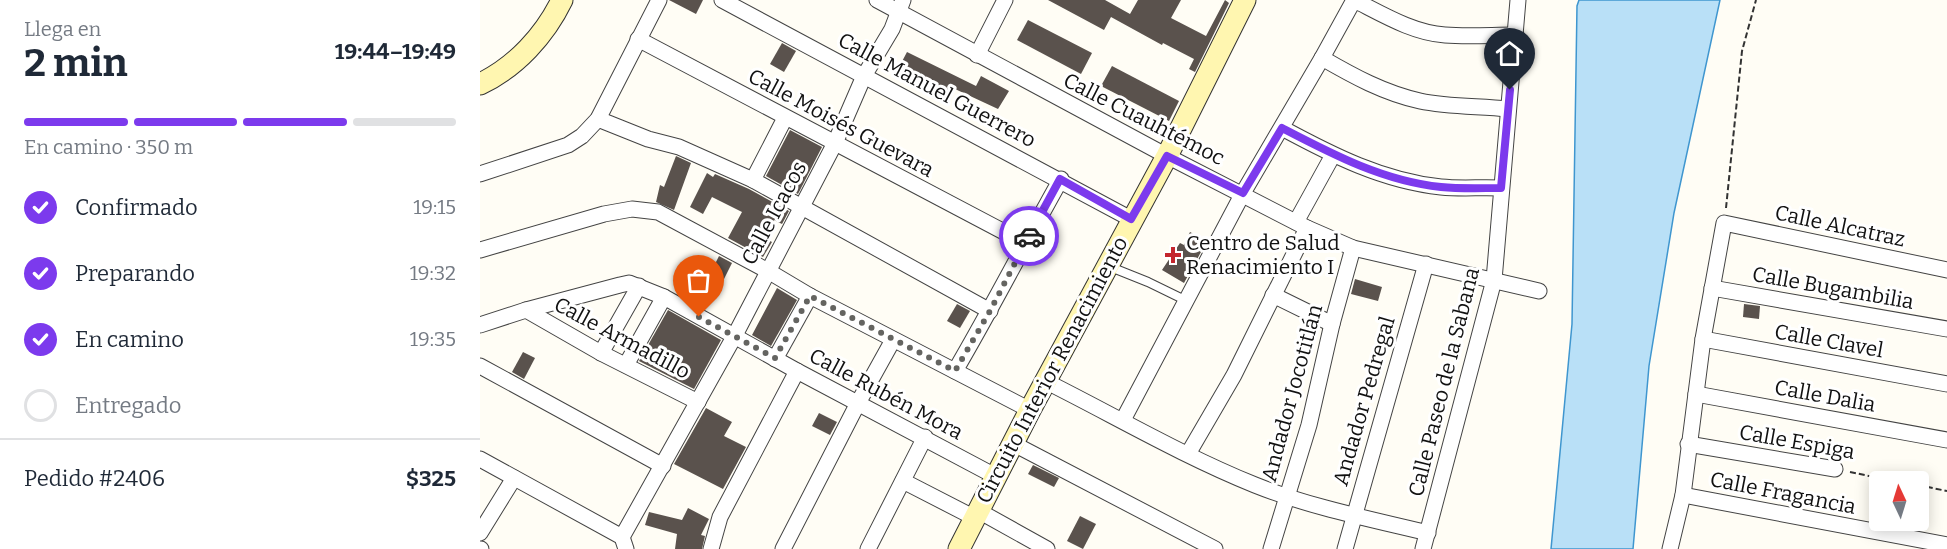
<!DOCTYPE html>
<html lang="es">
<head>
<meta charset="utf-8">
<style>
  :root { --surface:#fff; --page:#f6f6f7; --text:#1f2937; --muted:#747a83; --line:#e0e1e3; --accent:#7c3aed }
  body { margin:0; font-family:Bitter,serif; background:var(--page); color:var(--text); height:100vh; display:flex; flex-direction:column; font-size:22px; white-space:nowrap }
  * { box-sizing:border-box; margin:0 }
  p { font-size:20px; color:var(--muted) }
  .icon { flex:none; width:33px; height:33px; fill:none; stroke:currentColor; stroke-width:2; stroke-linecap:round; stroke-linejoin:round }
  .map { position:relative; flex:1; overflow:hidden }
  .sheet { display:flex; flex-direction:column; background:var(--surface); width:480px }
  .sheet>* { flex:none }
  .needle { width:39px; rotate:356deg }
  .tools { position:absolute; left:1389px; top:471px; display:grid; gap:12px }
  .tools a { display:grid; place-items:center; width:60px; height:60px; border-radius:6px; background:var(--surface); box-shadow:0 3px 15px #0003; font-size:30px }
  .pin { position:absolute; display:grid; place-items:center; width:51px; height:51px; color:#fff; margin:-62px -26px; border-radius:50% 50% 50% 0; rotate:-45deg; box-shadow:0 0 6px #0007 }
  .pin .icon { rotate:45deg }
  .courier { position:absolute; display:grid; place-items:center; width:60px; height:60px; margin:-30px; border:4px solid #7c3aed; border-radius:50%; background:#fff; color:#222; box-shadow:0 2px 8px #0007 }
  .headline em { font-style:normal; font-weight:700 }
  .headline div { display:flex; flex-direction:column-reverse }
  .headline { display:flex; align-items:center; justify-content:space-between; height:102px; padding:0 24px }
  h1 { font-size:39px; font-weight:700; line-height:45px }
  .bar { display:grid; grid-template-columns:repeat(4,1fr); gap:9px 6px; align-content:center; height:72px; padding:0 24px }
  .bar i { height:8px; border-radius:4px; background:var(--line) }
  .bar .current { background:var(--accent) }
  .bar p { grid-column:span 4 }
  .line { display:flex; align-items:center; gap:15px; padding:0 24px; border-top:2px solid var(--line) }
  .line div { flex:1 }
  ol { padding:0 24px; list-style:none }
  li { display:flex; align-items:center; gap:18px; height:66px }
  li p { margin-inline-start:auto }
  li .icon { padding:6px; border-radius:50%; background:var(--accent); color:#fff; stroke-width:4 }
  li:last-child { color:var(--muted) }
  li i { width:33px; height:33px; border:3px solid var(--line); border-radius:50% }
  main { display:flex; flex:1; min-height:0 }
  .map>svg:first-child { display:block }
</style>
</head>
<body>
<main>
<section class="sheet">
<div class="headline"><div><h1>2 min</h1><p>Llega en</p></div><em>19:44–19:49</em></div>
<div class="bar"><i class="current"></i><i class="current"></i><i class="current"></i><i></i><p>En camino · 350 m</p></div>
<ol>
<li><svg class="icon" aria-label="check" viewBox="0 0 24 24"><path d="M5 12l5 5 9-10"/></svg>Confirmado<p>19:15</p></li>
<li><svg class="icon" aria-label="check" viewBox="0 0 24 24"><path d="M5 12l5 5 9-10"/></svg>Preparando<p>19:32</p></li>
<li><svg class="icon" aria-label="check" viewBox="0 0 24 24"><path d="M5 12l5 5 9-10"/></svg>En camino<p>19:35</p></li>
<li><i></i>Entregado</li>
</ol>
<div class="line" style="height:78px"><div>Pedido #2406</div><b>$325</b></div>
</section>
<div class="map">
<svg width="1467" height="549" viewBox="0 0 1467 549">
  <rect width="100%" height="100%" fill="#fffdf5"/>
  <path fill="#b9e0f7" stroke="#3f96cf" stroke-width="1.5" d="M1099 0H1240L1194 213 1169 366 1153 549H1071L1092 324 1097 6Z"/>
  <g fill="#5a524d">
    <path d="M189 0H223L216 14Z"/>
    <path d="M568 0H625L650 14 658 0H701L691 18 726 36 745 0 749 3 715 72 709 69 714 59 683 43 682 45 631 17 624 30Z"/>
    <path d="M548 20 612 53 601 74 537 40Z"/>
    <path d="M302 43 316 51 304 72 290 64Z"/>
    <path d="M427 52 496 86 501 76 529 91 518 109 475 89 471 98 417 71Z"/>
    <path d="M632 66 699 101 689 121 621 86Z"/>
    <path d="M310 130 342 147 318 194 286 176Z"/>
    <path d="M196 156 211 163 194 210 176 202 180 185 184 187Z"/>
    <path d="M227 173 233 177 235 174 269 189 309 211 302 224 294 220 285 238 292 242 283 257 248 238 262 212 232 197 223 214 210 207Z"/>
    <path d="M710 232 727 241 704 283 682 270 700 243 704 245Z"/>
    <path d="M239 256 252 263 242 283 229 276Z"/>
    <path d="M875 279 902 287 898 301 871 294Z"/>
    <path d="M297 288 317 300 291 346 272 335Z"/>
    <path d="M477 304 490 311 480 328 467 321Z"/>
    <path d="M1264 304 1280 306 1279 319 1263 317Z"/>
    <path d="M188 310 241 340 214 389 159 361Z"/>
    <path d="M43 352 55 358 44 379 32 372Z"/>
    <path d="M226 408 252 422 244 436 266 447 243 489 194 464Z"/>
    <path d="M339 413 357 422 350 435 332 426Z"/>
    <path d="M553 465 579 478 574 487 548 474Z"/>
    <path d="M208 508 229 519 221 535 225 536 222 549H195L197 534 165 525 169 512 202 520Z"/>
    <path d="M600 516 616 524 603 549 587 541Z"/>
  </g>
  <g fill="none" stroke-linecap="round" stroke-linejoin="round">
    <defs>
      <path id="lane" d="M628 266 668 282 707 301"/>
      <g id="street">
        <path d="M242 0 651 219"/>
        <path d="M397 0 687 156 827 228 873 248 1059 291"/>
        <path d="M158 39 545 243"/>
        <path d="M497 55 525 0"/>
        <path d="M842 58C873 76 904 93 940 101 968 107 999 106 1028 109"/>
        <path d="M118 119 168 139 199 147 273 180 510 311"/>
        <path d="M802 128C852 155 903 181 961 187 981 189 1001 187 1021 188"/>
        <path d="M0 174 88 145 102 136 118 119 179 0"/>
        <path d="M273 180 305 118"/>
        <path d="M816 222 853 155"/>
        <path d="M0 250 124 214 152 209 178 212 288 271 330 296 550 410"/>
        <path d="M1232 288 1467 329"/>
        <path d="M793 295 852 324"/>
        <path d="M46 310 121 353 218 402"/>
        <path d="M0 325 46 310 140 285 149 283 184 297 317 371 515 476"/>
        <path d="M1223 339 1467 384"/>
        <path d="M121 353 159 286"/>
        <path d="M295 359 330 296"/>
        <path d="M146 365 184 297"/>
        <path d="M0 366 183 466"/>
        <path d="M475 371C512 308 545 243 581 179"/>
        <path d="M565 381C635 416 703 456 775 485 830 507 890 519 948 533"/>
        <path d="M1216 394 1467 440"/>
        <path d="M643 420 763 193 842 58 874 0C902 14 933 33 965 35 988 37 1012 35 1036 35"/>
        <path d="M532 443 735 549"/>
        <path d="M1208 444 1355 469"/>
        <path d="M708 454 754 375 827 228"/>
        <path d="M0 459 142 537 146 549"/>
        <path d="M423 481 495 518"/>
        <path d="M1203 495 1467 545"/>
        <path d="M497 510 567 549"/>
        <path d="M0 533 34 478"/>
        <path d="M142 537 254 337 355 143 384 76 412 29 423 0"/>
        <path d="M0 549H1"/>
        <path d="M231 549 240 517 317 371"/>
        <path d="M303 549 378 403 413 340"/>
        <path d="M388 549 445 437"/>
        <path d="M791 549 829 425 852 324 873 248"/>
        <path d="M865 549 946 264"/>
        <path d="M943 549 1014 280 1038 0"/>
        <path d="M1190 549 1203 495 1223 339 1244 223 1467 270"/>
      </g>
      <g id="secondary">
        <path d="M0 84C36 67 65 35 82 0"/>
        <path d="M479 549 550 410 687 156 765 0"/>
      </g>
    </defs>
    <use href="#lane" stroke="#444" stroke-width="10"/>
    <use href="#street" stroke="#444" stroke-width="17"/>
    <use href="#secondary" stroke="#333" stroke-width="23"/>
    <g stroke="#333" stroke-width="2" stroke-dasharray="6 3" stroke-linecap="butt">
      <path d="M1246 208 1262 51 1276 0"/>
      <path d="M1370 472 1418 482"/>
      <path d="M783 474 805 437 810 435"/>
      <path d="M1438 485 1467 491"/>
    </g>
    <use href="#lane" stroke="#fff" stroke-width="8"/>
    <use href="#street" stroke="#fff" stroke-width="15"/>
    <use href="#secondary" stroke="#fff6b0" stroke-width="21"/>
  </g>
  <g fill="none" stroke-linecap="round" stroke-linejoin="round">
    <path stroke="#646461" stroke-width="6" stroke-dasharray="0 10.8" d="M219 317 295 358 330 296 475 371 510 311 549 236"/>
    <path stroke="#7c3aed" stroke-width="8" d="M549 236 580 179 651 219 687 156 763 193 802 128C852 154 903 181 961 187 981 189 1001 188 1021 188L1030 90"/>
  </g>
  <path fill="#c4262e" stroke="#fff" stroke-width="2" d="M690 246h6v6h6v6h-6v6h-6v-6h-6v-6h6z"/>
  <g text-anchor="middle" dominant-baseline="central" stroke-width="6" stroke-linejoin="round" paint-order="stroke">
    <g font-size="21" fill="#111" stroke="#fff">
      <text transform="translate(457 90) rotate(28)">Calle Manuel Guerrero</text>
      <text transform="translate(664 119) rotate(27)">Calle Cuauhtémoc</text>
      <text transform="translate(361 123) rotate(28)">Calle Moisés Guevara</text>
      <text transform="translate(294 213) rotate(-62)">Calle Icacos</text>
      <text transform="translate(1360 226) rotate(12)">Calle Alcatraz</text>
      <text transform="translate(1353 288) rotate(10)">Calle Bugambilia</text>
      <text transform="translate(142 338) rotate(28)">Calle Armadillo</text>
      <text transform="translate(1349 341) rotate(10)">Calle Clavel</text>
      <text transform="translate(572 370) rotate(-62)">Circuito Interior Renacimiento</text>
      <text transform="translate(964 382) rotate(-76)">Calle Paseo de la Sabana</text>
      <text transform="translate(812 393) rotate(-75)">Andador Jocotitlán</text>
      <text transform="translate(406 394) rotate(28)">Calle Rubén Mora</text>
      <text transform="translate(1345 396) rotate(10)">Calle Dalia</text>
      <text transform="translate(884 401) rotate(-74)">Andador Pedregal</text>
      <text transform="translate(1317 442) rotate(10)">Calle Espiga</text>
      <text transform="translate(1303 493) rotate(11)">Calle Fragancia</text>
    </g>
    <g font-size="21" fill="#111" stroke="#fff" text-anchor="start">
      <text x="706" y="243">Centro de Salud<tspan x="706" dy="24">Renacimiento I</tspan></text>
    </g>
  </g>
</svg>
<div class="tools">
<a><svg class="needle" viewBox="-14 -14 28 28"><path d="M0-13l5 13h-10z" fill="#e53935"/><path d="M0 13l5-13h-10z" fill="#747a83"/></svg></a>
</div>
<div class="pin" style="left:219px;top:317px;background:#ea580c"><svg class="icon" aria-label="bag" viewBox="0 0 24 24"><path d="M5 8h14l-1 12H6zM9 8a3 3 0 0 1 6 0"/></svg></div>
<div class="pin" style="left:1030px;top:90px;background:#1f2937"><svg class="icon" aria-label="home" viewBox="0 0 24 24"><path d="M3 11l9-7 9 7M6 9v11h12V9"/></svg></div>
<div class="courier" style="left:549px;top:236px"><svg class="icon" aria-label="car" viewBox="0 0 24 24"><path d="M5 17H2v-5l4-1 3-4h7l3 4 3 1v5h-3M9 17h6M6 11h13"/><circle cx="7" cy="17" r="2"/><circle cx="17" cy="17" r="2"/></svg></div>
</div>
</main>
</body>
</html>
